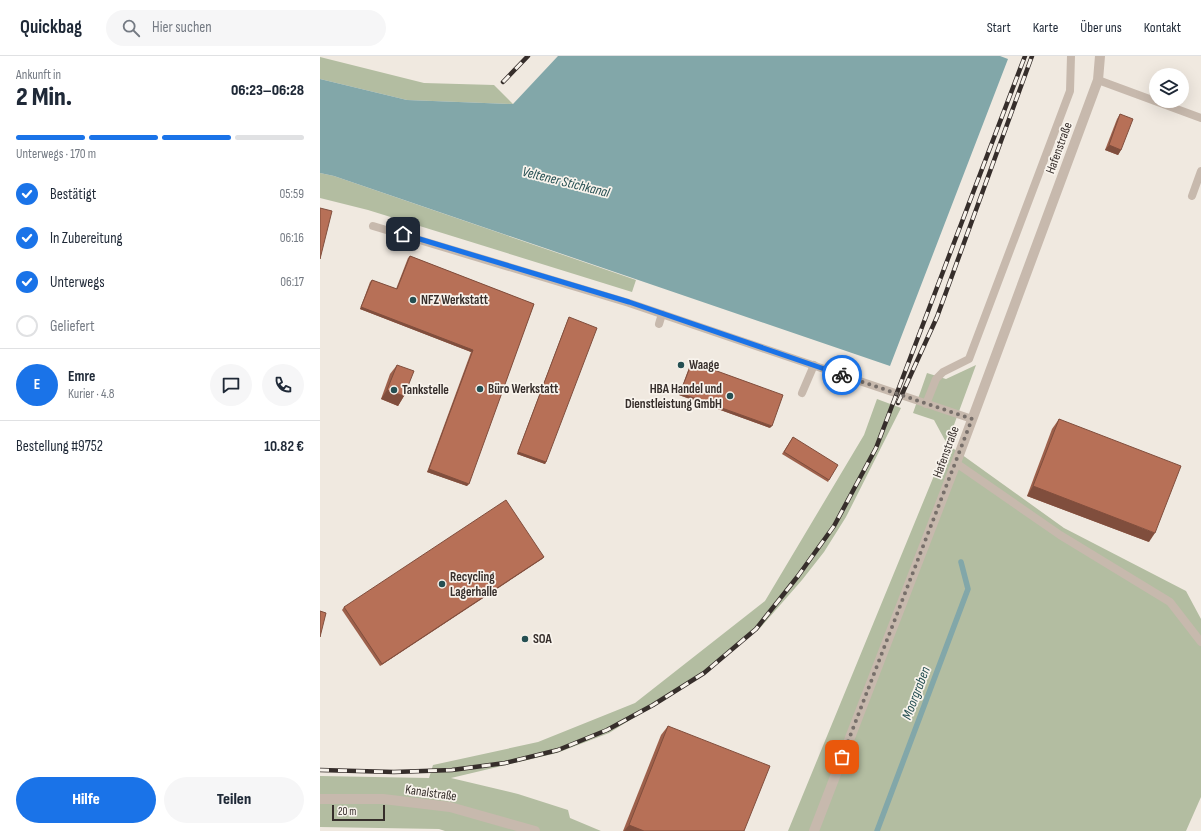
<!DOCTYPE html>
<html lang="de">
<head>
<meta charset="utf-8">
<style>
  :root { --surface:#fff; --page:#f6f6f7; --text:#1f2937; --muted:#747a83; --line:#e0e1e3; --accent:#1a73e8 }
  body { margin:0; font-family:"Sofia Sans Condensed",sans-serif; background:var(--page); color:var(--text); height:100vh; display:flex; flex-direction:column; font-size:15px; white-space:nowrap }
  * { box-sizing:border-box; margin:0 }
  p { font-size:13px; color:var(--muted) }
  .icon { flex:none; width:22px; height:22px; fill:none; stroke:currentColor; stroke-width:2; stroke-linecap:round; stroke-linejoin:round }
  .map { position:relative; flex:1; overflow:hidden }
  .panel { display:flex; flex-direction:column; background:var(--surface); width:320px }
  .panel>* { flex:none }
  .controls { position:absolute; left:829px; top:12px; display:grid; gap:8px }
  .controls a { display:grid; place-items:center; width:40px; height:40px; border-radius:50%; background:var(--surface); box-shadow:0 4px 16px #0002; font-size:20px }
  .scale { position:absolute; left:12px; bottom:10px; width:53px; box-sizing:border-box; padding-left:4px; border:2px solid #362e2b; border-top:0; font-size:11px; line-height:14px; white-space:nowrap; color:#362e2b; -webkit-text-stroke:3px #f8f3ec; paint-order:stroke }
  .pin { position:absolute; display:grid; place-items:center; width:34px; height:34px; color:#fff; margin:-17px; border-radius:8px; box-shadow:0 2px 6px #0006 }
  .courier { position:absolute; display:grid; place-items:center; width:40px; height:40px; margin:-20px; border:3px solid #1a73e8; border-radius:50%; background:#fff; color:#222; box-shadow:0 1px 5px #0007 }
  .summary em { font-style:normal; font-weight:800 }
  .summary div { display:flex; flex-direction:column-reverse }
  .summary { display:flex; align-items:center; justify-content:space-between; height:68px; padding:0 16px }
  h1 { font-size:26px; font-weight:800; line-height:30px }
  .bar { display:grid; grid-template-columns:repeat(4,1fr); gap:6px 4px; align-content:center; height:48px; padding:0 16px }
  .bar i { height:5px; border-radius:3px; background:var(--line) }
  .bar .active { background:var(--accent) }
  .bar p { grid-column:span 4 }
  .line { display:flex; align-items:center; gap:10px; padding:0 16px; border-top:1px solid var(--line) }
  .line div { flex:1 }
  .round { display:grid; place-items:center; flex:none; width:42px; height:42px; border-radius:21px; background:var(--page) }
  ol { padding:0 16px; list-style:none }
  li { display:flex; align-items:center; gap:12px; height:44px }
  li p { margin-inline-start:auto }
  li .icon { padding:4px; border-radius:50%; background:var(--accent); color:#fff; stroke-width:4 }
  li:last-child { color:var(--muted) }
  li i { width:22px; height:22px; border:2px solid var(--line); border-radius:50% }
  .cta { display:flex; gap:8px; margin-top:auto; padding:8px 16px }
  .cta a { flex:1; height:46px; border-radius:24px; background:var(--accent); color:#fff; font-size:16px; font-weight:800; line-height:46px; text-align:center }
  .cta a+a { background:var(--page); color:var(--text) }
  header { display:flex; align-items:center; gap:24px; box-sizing:border-box; height:56px; padding:0 20px; background:var(--surface); border-bottom:1px solid var(--line) }
  header strong { font-size:19px }
  nav { display:flex; gap:22px; margin-inline-start:auto; font-size:14px }
  .search { width:280px; height:36px; background:var(--page); display:flex; align-items:center; gap:10px; box-sizing:border-box; padding:0 14px; border-radius:22px; color:var(--muted); font-size:15px }
  main { display:flex; flex:1; min-height:0 }
  .map>svg:first-child { display:block }
</style>
</head>
<body>
<header>
<strong>Quickbag</strong>
<div class="search"><svg class="icon" aria-label="search" viewBox="0 0 24 24"><circle cx="10" cy="10" r="6"/><path d="M15 15l6 6"/></svg>Hier suchen</div>
<nav><a>Start</a><a>Karte</a><a>Über uns</a><a>Kontakt</a></nav>
</header>
<main>
<section class="panel">
<div class="summary"><div><h1>2 Min.</h1><p>Ankunft in</p></div><em>06:23–06:28</em></div>
<div class="bar"><i class="active"></i><i class="active"></i><i class="active"></i><i></i><p>Unterwegs · 170 m</p></div>
<ol>
<li><svg class="icon" aria-label="check" viewBox="0 0 24 24"><path d="M5 12l5 5 9-10"/></svg>Bestätigt<p>05:59</p></li>
<li><svg class="icon" aria-label="check" viewBox="0 0 24 24"><path d="M5 12l5 5 9-10"/></svg>In Zubereitung<p>06:16</p></li>
<li><svg class="icon" aria-label="check" viewBox="0 0 24 24"><path d="M5 12l5 5 9-10"/></svg>Unterwegs<p>06:17</p></li>
<li><i></i>Geliefert</li>
</ol>
<div class="line" style="height:72px"><b class="round" style="background:var(--accent);color:#fff">E</b><div><b>Emre</b><p>Kurier · 4.8</p></div><a class="round"><svg class="icon" aria-label="chat" viewBox="0 0 24 24"><path d="M4 5h16v11H9l-5 4z"/></svg></a><a class="round"><svg class="icon" aria-label="phone" viewBox="0 0 24 24"><path d="M5 4h4l2 5-3 2q2 4 5 5l2-3 5 2v4C11 20 4 13 5 4z"/></svg></a></div>
<div class="line" style="height:52px"><div>Bestellung #9752</div><b>10.82 €</b></div>
<div class="cta"><a>Hilfe</a><a>Teilen</a></div>
</section>
<div class="map">
<svg width="881" height="775" viewBox="0 0 881 775">
  <rect width="100%" height="100%" fill="#f0e9e0"/>
  <g fill="#b3bda1">
    <path d="M0 1 104 27 174 29 193 48 87 44 0 23Z"/>
    <path d="M0 117 14 120 316 224 312 236 48 154 0 142Z"/>
    <path d="M656 309 627 388 744 472 866 535 881 563V741L866 775H468L627 388 614 364 593 357 607 317 626 323Z"/>
    <path d="M557 343 581 352 526 461 504 496 482 524 440 572 386 617 289 677 237 697 131 722 198 738 248 754 250 762 281 775H125L119 773 0 771V720L109 722 113 709 218 686 315 647 445 545 544 379Z"/>
  </g>
  <path fill="#82a7a9" d="M238 0H680L688 3 570 310 14 120 0 117V23L87 44 193 48Z"/>
  <g fill="none" stroke-linecap="round" stroke-linejoin="round">
    <path stroke="#82a7a9" stroke-width="5.5" d="M557 775 648 533 641 506"/>
    <g stroke="#c7b9ad" stroke-width="8">
      <path d="M778 24 881 62"/>
      <path d="M872 140 881 115"/>
      <path d="M53 170 309 247 652 363"/>
      <path d="M339 268 342 258"/>
      <path d="M482 337 494 309"/>
      <path d="M606 348 616 323 623 316 649 303 750 35 751 0"/>
      <path d="M636 407 740 479 850 546 881 586"/>
    </g>
    <path stroke="#c7b9ad" stroke-width="10" d="M494 775 636 407 778 24 780 0"/>
    <path stroke="#c7b9ad" stroke-width="10" d="M0 743H63L130 751 215 775"/>
    <defs>
      <g id="rail">
        <path d="M183 26 208 0"/>
        <path d="M578 347 617 261 712 0"/>
        <path d="M0 714 74 716 132 714 185 707 238 694 287 674 333 649 384 617 436 573 478 520 514 470 556 392 705 0"/>
      </g>
    </defs>
    <use href="#rail" stroke="#362e2b" stroke-width="4.5"/>
    <use href="#rail" stroke="#f8f3ec" stroke-width="3" stroke-dasharray="9" stroke-linecap="butt"/>
  </g>
  <g fill="#9d604b">
    <path d="M800 58 801 94 798 99 785 94 797 63Z"/>
    <path d="M90 200 214 248 147 430 107 416 151 296 40 253 50 226 52 224 76 233 88 202Z"/>
    <path d="M249 261 226 406 225 408 197 398 248 263Z"/>
    <path d="M372 306 450 372 359 339 370 309Z"/>
    <path d="M77 309 84 340 78 350 61 343 70 318Z"/>
    <path d="M739 363 829 486 707 440 732 373Z"/>
    <path d="M473 381 509 424 508 426 462 398Z"/>
    <path d="M224 501 222 503 60 610 22 554 24 551Z"/>
    <path d="M348 670 424 775H303L341 679Z"/>
  </g>
  <g fill="#804e3d">
    <path d="M789 89 801 94 798 99 785 94Z"/>
    <path d="M41 251 153 294 151 296 40 253Z"/>
    <path d="M67 334 84 340 78 350 61 343Z"/>
    <path d="M360 337 452 370 450 372 359 339Z"/>
    <path d="M198 396 226 406 225 408 197 398Z"/>
    <path d="M109 413 149 428 147 430 107 416Z"/>
    <path d="M713 430 835 477 829 486 707 440Z"/>
    <path d="M224 501 222 503 60 610 62 608Z"/>
    <path d="M309 769 324 775H304Z"/>
  </g>
  <g fill="#b77057" stroke="#804e3d">
    <path d="M800 58 813 63 801 94 789 89Z"/>
    <path d="M0 152 12 155 0 203Z"/>
    <path d="M90 200 214 248 149 428 109 413 153 294 41 251 52 224 77 233Z"/>
    <path d="M249 261 277 272 226 406 198 396Z"/>
    <path d="M372 306 463 339 452 370 360 337Z"/>
    <path d="M77 309 94 315 84 340 67 334Z"/>
    <path d="M739 363 861 410 835 477 713 430Z"/>
    <path d="M473 381 518 409 509 424 464 396Z"/>
    <path d="M186 444 224 501 62 608 24 551Z"/>
    <path d="M0 555 6 557 0 581Z"/>
    <path d="M348 670 450 710 424 775H324L309 769Z"/>
  </g>
  <g fill="none" stroke-linecap="round" stroke-linejoin="round">
    <path stroke="#776f6a" stroke-width="4" stroke-dasharray="0 7.2" d="M522 319 652 363 522 701"/>
    <path stroke="#1a73e8" stroke-width="5" d="M83 178 309 246 522 319"/>
  </g>
  <g fill="#254f52" stroke="#f8f3ec" stroke-width="1.5">
    <circle cx="93" cy="244" r="4"/>
    <circle cx="361" cy="309" r="4"/>
    <circle cx="160" cy="333" r="4"/>
    <circle cx="74" cy="334" r="4"/>
    <circle cx="410" cy="340" r="4"/>
    <circle cx="122" cy="528" r="4"/>
    <circle cx="205" cy="583" r="4"/>
  </g>
  <g text-anchor="middle" dominant-baseline="central" stroke-width="3.5" stroke-linejoin="round" paint-order="stroke">
    <g font-size="13" fill="#362e2b" stroke="#f8f3ec">
      <text transform="translate(739 92) rotate(-70)">Hafenstraße</text>
      <text transform="translate(626 396) rotate(-70)">Hafenstraße</text>
      <text transform="translate(111 737) rotate(8)">Kanalstraße</text>
    </g>
    <g font-size="13" font-weight="bold" fill="#362e2b" stroke="#f8f3ec" text-anchor="start">
      <text x="101" y="244">NFZ Werkstatt</text>
      <text x="369" y="309">Waage</text>
      <text x="168" y="333">Büro Werkstatt</text>
      <text x="402" y="333" text-anchor="end">HBA Handel und<tspan x="402" dy="15">Dienstleistung GmbH</tspan></text>
      <text x="82" y="334">Tankstelle</text>
      <text x="130" y="521">Recycling<tspan x="130" dy="15">Lagerhalle</tspan></text>
      <text x="213" y="583">SOA</text>
    </g>
    <g font-size="14" font-style="italic" fill="#254f52" stroke="#f8f3ec">
      <text transform="translate(246 126) rotate(14)">Veltener Stichkanal</text>
      <text transform="translate(596 637) rotate(-69)">Moorgraben</text>
    </g>
  </g>
</svg>
<div class="controls">
<a><svg class="icon" aria-label="layers" viewBox="0 0 24 24"><path d="M12 4l9 5-9 5-9-5zM3 14l9 5 9-5"/></svg></a>
</div>
<div class="scale">20 m</div>
<div class="pin" style="left:522px;top:701px;background:#ea580c"><svg class="icon" aria-label="bag" viewBox="0 0 24 24"><path d="M5 8h14l-1 12H6zM9 8a3 3 0 0 1 6 0"/></svg></div>
<div class="pin" style="left:83px;top:178px;background:#1f2937"><svg class="icon" aria-label="home" viewBox="0 0 24 24"><path d="M3 11l9-7 9 7M6 9v11h12V9"/></svg></div>
<div class="courier" style="left:522px;top:319px"><svg class="icon" aria-label="bike" viewBox="0 0 24 24"><circle cx="6" cy="16" r="4"/><circle cx="18" cy="16" r="4"/><path d="M6 16l4-8h5l3 8M10 8l3 8H6M13 5h3"/></svg></div>
</div>
</main>
</body>
</html>
